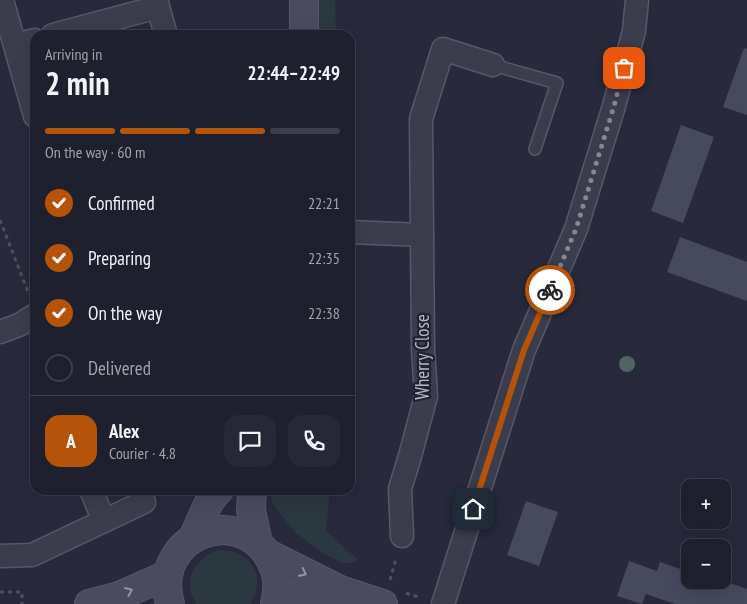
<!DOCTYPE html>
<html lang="en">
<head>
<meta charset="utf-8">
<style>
  :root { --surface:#1e202d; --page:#262835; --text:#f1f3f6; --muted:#a1a3aa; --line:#3c3e49; --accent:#b45309 }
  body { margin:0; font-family:"PT Sans Narrow",sans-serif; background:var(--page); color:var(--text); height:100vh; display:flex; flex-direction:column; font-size:19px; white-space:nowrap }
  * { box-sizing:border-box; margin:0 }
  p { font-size:16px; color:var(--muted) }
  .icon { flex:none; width:28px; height:28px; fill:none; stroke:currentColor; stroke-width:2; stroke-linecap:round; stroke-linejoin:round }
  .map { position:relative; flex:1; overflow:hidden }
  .drawer { position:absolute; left:30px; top:30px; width:325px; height:465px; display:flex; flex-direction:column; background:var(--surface); border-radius:15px; box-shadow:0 5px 20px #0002,0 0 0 1px var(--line) }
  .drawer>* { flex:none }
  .tools { position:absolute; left:681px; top:479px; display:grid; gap:10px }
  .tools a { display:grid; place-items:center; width:50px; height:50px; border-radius:10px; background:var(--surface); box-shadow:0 5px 20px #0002,0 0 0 1px var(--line); font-size:25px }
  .pin { position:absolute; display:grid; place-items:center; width:42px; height:42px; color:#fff; margin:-21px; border-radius:10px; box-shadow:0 2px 8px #0006 }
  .courier { position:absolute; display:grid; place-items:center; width:50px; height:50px; margin:-25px; border:4px solid #b45309; border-radius:50%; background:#fff; color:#222; box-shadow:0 1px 6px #0007 }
  .overview em { font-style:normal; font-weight:600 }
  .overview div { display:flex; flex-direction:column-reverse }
  .overview { display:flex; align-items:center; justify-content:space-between; height:85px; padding:0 15px }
  h1 { font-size:32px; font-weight:600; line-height:38px }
  .bar { display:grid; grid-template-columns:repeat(4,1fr); gap:8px 5px; align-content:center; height:60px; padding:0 15px }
  .bar i { height:6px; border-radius:4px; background:var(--line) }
  .bar .selected { background:var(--accent) }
  .bar p { grid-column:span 4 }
  .line { display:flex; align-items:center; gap:12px; padding:0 15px; border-top:1px solid var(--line) }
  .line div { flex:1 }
  .round { display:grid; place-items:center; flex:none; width:52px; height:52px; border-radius:15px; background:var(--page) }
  ol { padding:0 15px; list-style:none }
  li { display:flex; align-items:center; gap:15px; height:55px }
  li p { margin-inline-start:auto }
  li .icon { padding:5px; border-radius:50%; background:var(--accent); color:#fff; stroke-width:4 }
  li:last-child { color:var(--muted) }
  li i { width:28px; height:28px; border:2px solid var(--line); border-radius:50% }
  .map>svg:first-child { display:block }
</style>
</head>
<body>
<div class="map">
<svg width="747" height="604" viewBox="0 0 747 604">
  <rect width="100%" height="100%" fill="#282a3c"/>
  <g fill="#2c3840">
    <path d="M315 0H335L336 35H316Z"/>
    <path d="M270 490H330L326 531 357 559 354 563H342L323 553 296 533 272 503Z"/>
    <path d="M218 550C250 549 267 575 251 604H197C180 582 195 558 218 550Z"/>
  </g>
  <g fill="#47495d">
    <path d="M744 48 747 49V115L723 107Z"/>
    <path d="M681 125 714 137 683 223 651 211Z"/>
    <path d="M680 237 747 262V301L667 272Z"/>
    <path d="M526 501 558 512 539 566 507 555Z"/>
    <path d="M629 561 657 571 660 562 689 572 686 580H721L747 589V604H675L646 594 642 604 617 596Z"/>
  </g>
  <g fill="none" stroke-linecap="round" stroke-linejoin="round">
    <defs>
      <path id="lane" d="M493 65 557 83 535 149"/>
      <g id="street">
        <path d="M2 0 35 116"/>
        <path d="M156 0 166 35"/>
        <path d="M53 35 158 7"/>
        <path d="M15 45 35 40"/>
        <path d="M350 232 422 235"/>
        <path d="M0 332 19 325 35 315"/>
        <path d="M91 490 104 521"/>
        <path d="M402 536 400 489 410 456 426 396 423 349 421 119 443 49 493 65"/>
        <path d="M0 556 32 555 144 502"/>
        <path d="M443 604 524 350 576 229 614 106 634 31 637 0"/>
      </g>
      <g id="secondary">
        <path d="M304 0V35"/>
        <path d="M252 490 251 510 258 543"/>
        <path d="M193 538 209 502 219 490"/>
        <path d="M268 554 340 590 383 604"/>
        <path d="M89 604 119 596 167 575"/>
        <path d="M170 604C150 534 243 501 272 563 279 577 278 589 275 604"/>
        <path d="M285 604 302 596 340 590"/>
      </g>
    </defs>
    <use href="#lane" stroke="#565867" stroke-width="14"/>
    <use href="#street" stroke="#565867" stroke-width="25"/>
    <use href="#secondary" stroke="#565867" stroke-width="30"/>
    <g stroke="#49535c" stroke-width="3" stroke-dasharray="4 4" stroke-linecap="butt">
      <path d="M0 220 28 292"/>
      <path d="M390 580 396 559"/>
      <path d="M0 592H22V604"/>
      <path d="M406 593 421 598"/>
    </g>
    <use href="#lane" stroke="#3b3d4c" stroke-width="11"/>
    <use href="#street" stroke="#3b3d4c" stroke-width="22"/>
    <use href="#secondary" stroke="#4a4b5e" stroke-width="28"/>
  </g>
  <circle fill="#506564" cx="627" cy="364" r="8"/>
  <defs><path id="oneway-chevron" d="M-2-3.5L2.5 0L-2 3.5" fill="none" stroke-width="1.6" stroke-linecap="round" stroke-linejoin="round" transform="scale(1.25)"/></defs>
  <g stroke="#9192a2">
    <use href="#oneway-chevron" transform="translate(303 573) rotate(27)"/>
    <use href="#oneway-chevron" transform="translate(129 591) rotate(-23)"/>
  </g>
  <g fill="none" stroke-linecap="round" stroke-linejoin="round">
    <path stroke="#858696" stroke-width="5" stroke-dasharray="0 9" d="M550 290 576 229 614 106 624 68"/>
    <path stroke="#b45309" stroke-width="6" d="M473 509 524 350 550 290"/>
  </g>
  <g text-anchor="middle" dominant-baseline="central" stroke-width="4.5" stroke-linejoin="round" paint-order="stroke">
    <g font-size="19" fill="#b7b8c7" stroke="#202231">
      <text transform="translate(422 357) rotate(-90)">Wherry Close</text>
    </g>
  </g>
</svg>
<div class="tools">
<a>+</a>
<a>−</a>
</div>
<div class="pin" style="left:624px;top:68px;background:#ea580c"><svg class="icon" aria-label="bag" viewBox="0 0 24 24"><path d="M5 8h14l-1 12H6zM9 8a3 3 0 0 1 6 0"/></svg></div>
<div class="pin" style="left:473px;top:509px;background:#1f2937"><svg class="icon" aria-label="home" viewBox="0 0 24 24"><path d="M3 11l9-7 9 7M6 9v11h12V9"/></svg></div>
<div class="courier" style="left:550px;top:290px"><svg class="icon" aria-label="bike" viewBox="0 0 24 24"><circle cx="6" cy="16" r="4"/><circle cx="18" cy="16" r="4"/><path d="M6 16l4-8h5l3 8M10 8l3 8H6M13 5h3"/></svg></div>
<section class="drawer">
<div class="overview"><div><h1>2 min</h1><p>Arriving in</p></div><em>22:44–22:49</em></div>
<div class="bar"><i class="selected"></i><i class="selected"></i><i class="selected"></i><i></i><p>On the way · 60 m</p></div>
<ol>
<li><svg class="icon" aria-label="check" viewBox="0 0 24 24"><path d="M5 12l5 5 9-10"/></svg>Confirmed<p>22:21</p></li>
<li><svg class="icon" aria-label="check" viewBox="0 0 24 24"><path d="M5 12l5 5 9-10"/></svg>Preparing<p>22:35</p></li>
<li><svg class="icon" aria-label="check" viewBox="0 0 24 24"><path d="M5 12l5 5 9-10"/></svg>On the way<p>22:38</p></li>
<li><i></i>Delivered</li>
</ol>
<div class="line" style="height:90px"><b class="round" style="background:var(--accent);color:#fff">A</b><div><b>Alex</b><p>Courier · 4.8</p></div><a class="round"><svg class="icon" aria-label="chat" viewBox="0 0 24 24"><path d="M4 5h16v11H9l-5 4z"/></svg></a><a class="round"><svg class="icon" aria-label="phone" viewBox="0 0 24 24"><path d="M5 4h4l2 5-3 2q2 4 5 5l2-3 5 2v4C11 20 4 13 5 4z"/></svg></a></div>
</section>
</div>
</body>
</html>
